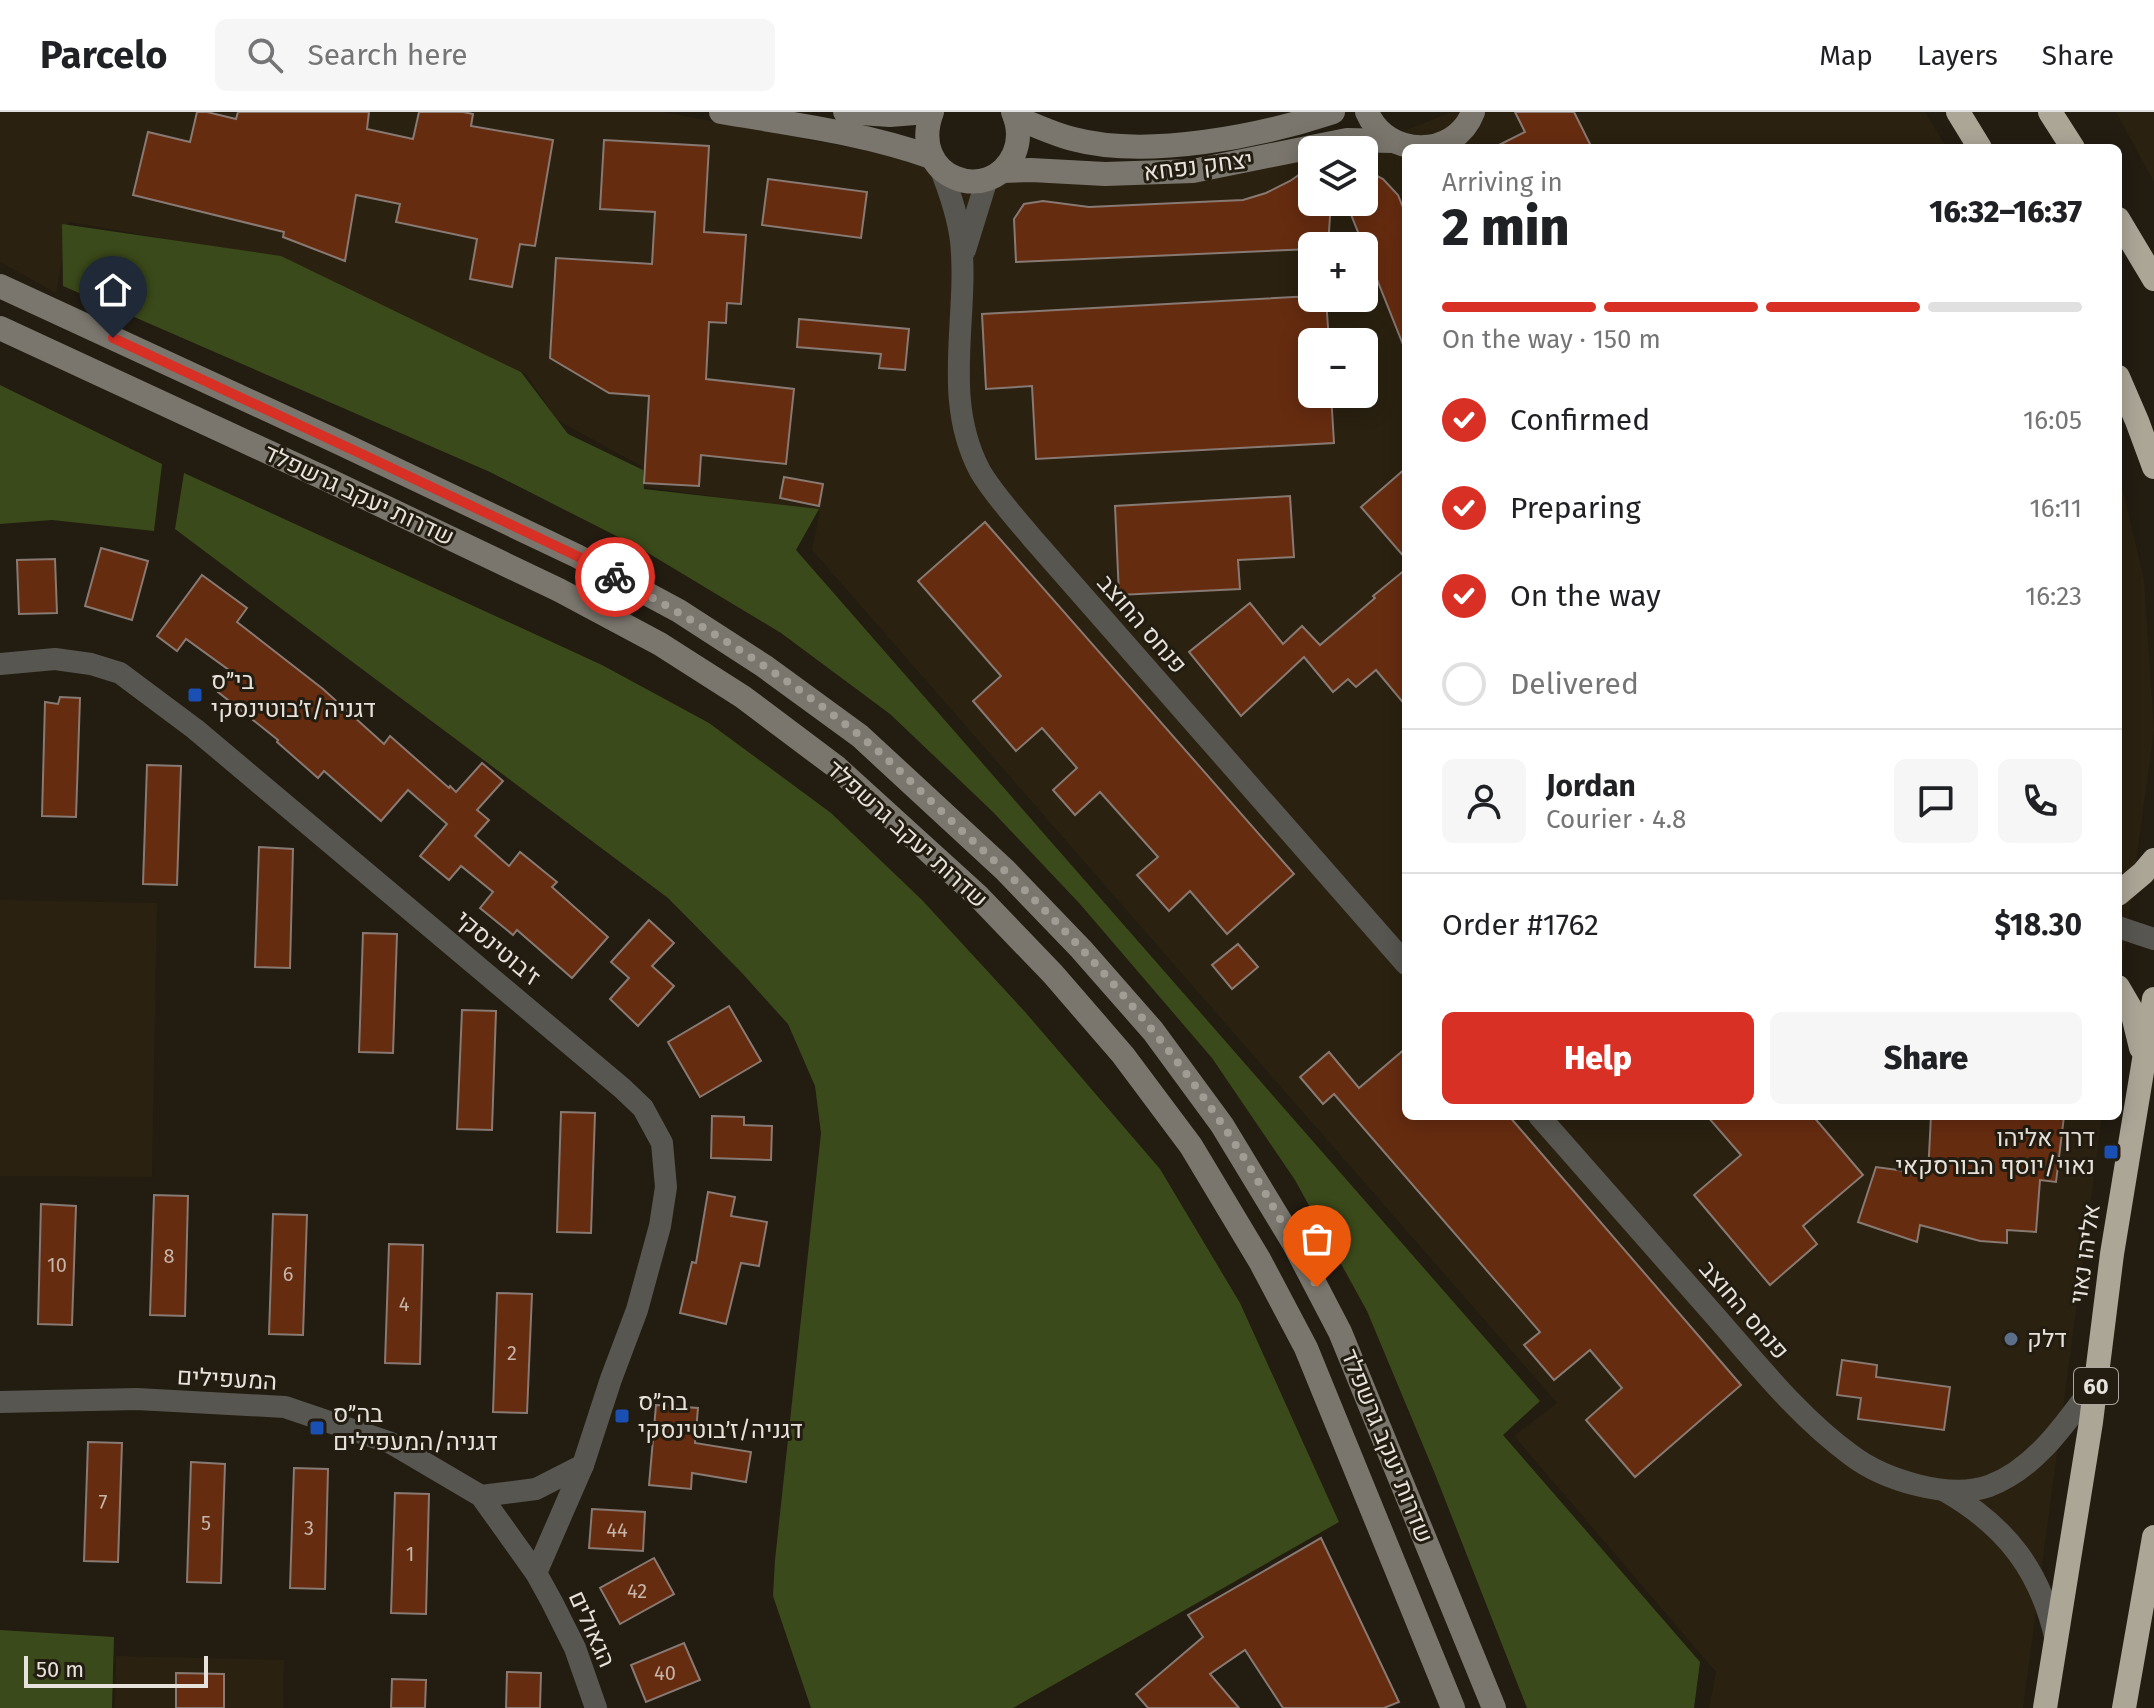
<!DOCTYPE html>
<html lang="en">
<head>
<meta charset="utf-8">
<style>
  :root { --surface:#fff; --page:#f6f6f6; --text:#202124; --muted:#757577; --line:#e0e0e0; --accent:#d93025 }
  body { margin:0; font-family:"Fira Sans",Heebo,sans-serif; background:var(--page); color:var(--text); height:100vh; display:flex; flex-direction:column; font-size:30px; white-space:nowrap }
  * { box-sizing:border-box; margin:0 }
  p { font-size:26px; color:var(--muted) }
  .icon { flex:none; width:44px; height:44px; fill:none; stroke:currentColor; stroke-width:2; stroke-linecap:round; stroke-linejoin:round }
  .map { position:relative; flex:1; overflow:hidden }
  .sheet { position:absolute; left:1402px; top:32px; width:720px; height:976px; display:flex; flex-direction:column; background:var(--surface); border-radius:12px; box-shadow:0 4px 20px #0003 }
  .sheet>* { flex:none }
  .controls { position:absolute; left:1298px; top:24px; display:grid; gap:16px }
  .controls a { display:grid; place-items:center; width:80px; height:80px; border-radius:12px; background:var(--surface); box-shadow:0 4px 20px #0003; font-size:40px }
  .scale { position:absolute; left:24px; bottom:20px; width:184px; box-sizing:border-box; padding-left:8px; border:4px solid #e7e2db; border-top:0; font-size:22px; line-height:28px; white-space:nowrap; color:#e7e2db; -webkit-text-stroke:6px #221c11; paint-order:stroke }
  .pin { position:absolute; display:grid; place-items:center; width:68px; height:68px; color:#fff; margin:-82px -34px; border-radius:50% 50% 50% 0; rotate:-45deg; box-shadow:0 0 8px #0007 }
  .pin .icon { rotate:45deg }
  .courier { position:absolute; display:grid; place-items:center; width:80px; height:80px; margin:-40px; border:6px solid #d93025; border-radius:50%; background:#fff; color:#222; box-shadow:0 2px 10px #0007 }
  .overview em { font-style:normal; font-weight:800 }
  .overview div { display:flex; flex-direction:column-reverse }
  .overview { display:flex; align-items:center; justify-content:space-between; height:136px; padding:0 40px }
  h1 { font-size:52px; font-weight:800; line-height:60px }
  .bar { display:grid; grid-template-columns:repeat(4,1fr); gap:12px 8px; align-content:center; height:96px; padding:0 40px }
  .bar i { height:10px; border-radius:6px; background:var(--line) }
  .bar .active { background:var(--accent) }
  .bar p { grid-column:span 4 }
  .line { display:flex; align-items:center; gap:20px; padding:0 40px; border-top:2px solid var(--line) }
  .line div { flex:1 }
  .round { display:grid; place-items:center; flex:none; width:84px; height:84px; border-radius:12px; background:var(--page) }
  ol { padding:0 40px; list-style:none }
  li { display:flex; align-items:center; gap:24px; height:88px }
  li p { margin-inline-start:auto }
  li .icon { padding:8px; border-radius:50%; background:var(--accent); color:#fff; stroke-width:4 }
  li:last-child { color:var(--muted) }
  li i { width:44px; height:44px; border:4px solid var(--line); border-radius:50% }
  .action { display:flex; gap:16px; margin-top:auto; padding:16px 40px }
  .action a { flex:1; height:92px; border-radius:12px; background:var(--accent); color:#fff; font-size:32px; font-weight:800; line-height:92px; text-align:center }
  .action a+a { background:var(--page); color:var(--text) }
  header { display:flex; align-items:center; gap:48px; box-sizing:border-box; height:112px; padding:0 40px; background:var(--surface); border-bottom:2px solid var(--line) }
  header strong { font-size:38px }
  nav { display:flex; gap:44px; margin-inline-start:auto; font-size:28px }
  .search { width:560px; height:72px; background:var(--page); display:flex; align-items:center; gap:20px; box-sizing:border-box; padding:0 28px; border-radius:12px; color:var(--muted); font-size:30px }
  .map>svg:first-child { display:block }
</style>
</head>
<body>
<header>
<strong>Parcelo</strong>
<div class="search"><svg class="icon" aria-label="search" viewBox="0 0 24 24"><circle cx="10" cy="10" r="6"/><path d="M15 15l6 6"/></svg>Search here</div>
<nav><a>Map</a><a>Layers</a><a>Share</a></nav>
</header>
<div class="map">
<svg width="2154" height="1596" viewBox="0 0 2154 1596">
  <rect width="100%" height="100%" fill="#221c11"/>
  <g fill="#2a2110" fill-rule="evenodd">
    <path d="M0 0H663L1039 71 1184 67 1312 47V90H1364V38H1357L1451 0H1925L1947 36H1406V1004H2102L2023 1596H1709L1716 1560 1514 1324 1557 1291 812 438 820 399 644 375 641 354 557 308 526 262 271 145 69 110 56 181 0 150ZM1312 134H1364V186H1312ZM1312 230H1364V282H1312Z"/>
    <path d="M2116 0H2154V70Z"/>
    <path d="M2118 358 2144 467 2154 618 2118 884Z"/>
    <path d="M0 788 157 791 152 1065 0 1064Z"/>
    <path d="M116 1544 284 1548 283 1596H115Z"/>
  </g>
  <g fill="#3b4a1a">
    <path d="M62 112 281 144 521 260 568 322 643 358 644 377 819 397 796 438 1540 1289 1503 1323 1700 1550 1694 1596H1527L1435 1362 1367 1199 1295 1068 1212 946 1080 792 992 699 890 602 781 521 638 435 490 360 63 174Z"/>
    <path d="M0 273 162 352 154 419 52 408 0 412Z"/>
    <path d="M184 361 602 553 709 611 831 701 922 788 1026 901 1160 1057 1240 1191 1339 1410 1013 1596H811L773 1484 775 1448 821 1021 815 974 788 912 742 861 668 786 175 417Z"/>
    <path d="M0 1518 114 1525 112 1596H0Z"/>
  </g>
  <g fill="#662c10" stroke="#887972" stroke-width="2">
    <path d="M197 0H207L236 7 238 0H369L367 17 413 27 419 0H463L473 2 471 14 553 28 535 134 520 132 512 175 470 167 477 127 396 110 400 92 356 83 345 149 283 125 284 120 133 83 148 20 190 30Z"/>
    <path d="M1515 0H1574L1592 36H1493L1525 20Z"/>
    <path d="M604 28 709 34 704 120 746 123 741 192 727 191 726 211 709 210 706 267 794 277 786 352 701 343 699 374 644 371 649 284 609 281 550 246 556 146 652 152 655 100 600 97Z"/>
    <path d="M1312 54V90H1331L1328 134H1312V137L1016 150 1014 107 1024 92 1043 89 1089 95 1243 88 1266 81 1290 69Z"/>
    <path d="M1364 57 1383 67 1398 83 1406 103V240L1346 90H1364Z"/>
    <path d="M768 67 867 80 861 126 762 113Z"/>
    <path d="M1312 184V186H1326L1329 230H1312V282H1331L1334 331 1036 347 1032 274 986 277 982 202Z"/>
    <path d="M799 207 909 217 905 258 879 256 881 242 797 235Z"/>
    <path d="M1406 356V447L1361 395Z"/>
    <path d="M784 365 823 372 819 394 780 386Z"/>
    <path d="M1290 384 1294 445 1238 448 1240 477 1119 483 1115 394Z"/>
    <path d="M985 410 1294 762 1227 822 1190 779 1169 799 1137 763 1158 745 1100 680 1075 703 1053 678 1077 656 1042 616 1016 639 973 589 1001 564 918 469Z"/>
    <path d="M101 436 148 449 132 508 85 494Z"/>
    <path d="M55 447 57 501 19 502 17 448Z"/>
    <path d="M1406 457V594L1376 558 1356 575 1348 567 1333 580 1304 545 1241 604 1189 540 1250 491 1283 532 1302 514 1320 533 1375 486 1373 484Z"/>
    <path d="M202 463 247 496 237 510 323 577 384 632 390 624 449 676 450 674 456 680 482 651 503 669 477 698 489 708 475 724 509 754 520 740 557 770 552 775 608 825 572 866 517 818 513 823 480 796 493 780 461 754 449 768 420 744 447 712 408 678 381 709 324 659 318 666 277 630 278 628 218 580 233 561 186 527 177 539 157 524Z"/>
    <path d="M60 585 80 586 76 705 42 704 45 590 58 592Z"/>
    <path d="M147 653 181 654 177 773 143 772Z"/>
    <path d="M259 735 293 737 290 856 255 855Z"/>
    <path d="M649 808 674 831 652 854 674 874 638 914 610 887 629 866 611 850Z"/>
    <path d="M363 821 397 822 393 941 359 940Z"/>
    <path d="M1238 832 1258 855 1232 877 1212 853Z"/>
    <path d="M729 894 761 949 700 985 668 930Z"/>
    <path d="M462 898 496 899 492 1018 457 1017Z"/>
    <path d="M1406 936V1004H1509L1741 1273 1635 1365 1586 1308 1622 1276 1590 1238 1554 1268 1524 1233 1540 1220 1334 982 1323 992 1300 965 1329 940 1359 976Z"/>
    <path d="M561 1000 595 1001 591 1121 557 1120Z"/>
    <path d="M712 1004 744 1005V1013L772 1014 771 1048 711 1046Z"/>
    <path d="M1707 1004H1813L1863 1063 1803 1114 1817 1132 1770 1173 1694 1083 1741 1043Z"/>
    <path d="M1931 1004H2064L2056 1070 2040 1068 2036 1120 2007 1118V1131L1980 1129 1920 1113 1917 1130 1858 1110 1876 1055 1928 1062Z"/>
    <path d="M708 1080 735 1085 731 1104 767 1110 759 1154 741 1151 726 1212 680 1201 692 1150 696 1151Z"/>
    <path d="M154 1083 188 1084 185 1204 150 1203Z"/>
    <path d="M41 1092 76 1094 72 1213 38 1212Z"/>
    <path d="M273 1102 307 1103 303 1223 269 1222Z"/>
    <path d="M389 1132 423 1133 420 1252 385 1251Z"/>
    <path d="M497 1181 532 1182 527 1301 493 1300Z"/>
    <path d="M1842 1248 1877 1253 1876 1265 1950 1275 1944 1318 1858 1307 1861 1286 1837 1283Z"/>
    <path d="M656 1293 698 1296 695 1331 751 1340 746 1370 692 1361 691 1377 649 1373Z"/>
    <path d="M88 1330 122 1331 118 1450 84 1449Z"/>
    <path d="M191 1350 225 1352 221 1471 187 1470Z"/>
    <path d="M294 1356 328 1357 325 1477 290 1476Z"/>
    <path d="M395 1381 429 1382 426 1502 391 1501Z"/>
    <path d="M592 1397 645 1400 643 1439 589 1436Z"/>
    <path d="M1321 1426 1399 1590 1384 1596H1283L1245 1538 1210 1562 1239 1596H1148L1136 1582 1203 1525 1188 1503Z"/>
    <path d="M654 1446 674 1482 620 1512 600 1476Z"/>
    <path d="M684 1531 700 1568 646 1590 631 1553Z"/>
    <path d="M507 1560 541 1561 540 1596H506Z"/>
    <path d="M176 1561 224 1562V1596H176Z"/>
    <path d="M392 1567 426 1568 425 1596H391Z"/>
  </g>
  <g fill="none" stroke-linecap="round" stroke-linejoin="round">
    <g stroke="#585650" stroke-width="22">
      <path d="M941 58C950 81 958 104 961 129 969 206 941 286 980 359 994 383 1015 405 1033 427L1406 852"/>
      <path d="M965 138 987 67"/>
      <path d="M0 552 55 547 91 552 120 561 195 617 622 976 643 996 662 1031 666 1075 660 1114 637 1198 611 1267 583 1353 536 1461"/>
      <path d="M2118 815 2154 827"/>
      <path d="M1539 1004C1598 1071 1657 1138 1716 1205 1758 1253 1799 1305 1851 1343 1884 1368 1949 1388 1989 1374 2036 1357 2068 1308 2096 1270"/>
      <path d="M0 1290 137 1287 285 1295 391 1331 481 1384 536 1461 552 1490 575 1536 596 1596"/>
      <path d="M1945 1379C2006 1414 2041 1459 2056 1529"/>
      <path d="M481 1384 536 1377 583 1353"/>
    </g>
    <g stroke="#7a766d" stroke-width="24">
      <path d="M721 0C791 12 864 21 931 45"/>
      <path d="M845 0 890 3 927 0"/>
      <path d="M932 0C907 66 990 95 1014 42 1020 28 1019 14 1013 0"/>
      <path d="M1367 0C1386 46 1455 48 1473 0"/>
      <path d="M1015 5C1034 13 1053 22 1073 27 1147 47 1261 24 1333 0"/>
      <path d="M1002 59 1031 58 1105 62 1193 59 1347 28 1393 29"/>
      <path d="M0 174 340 331 577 444 679 499 764 554 860 624 1005 758 1081 837 1153 919 1222 1013 1293 1130 1340 1220 1494 1596"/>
      <path d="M0 216 324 366 559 478 660 532 743 585 835 654 979 785 1053 862 1123 943 1191 1034 1260 1149 1306 1236 1453 1596"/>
    </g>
    <g stroke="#aca697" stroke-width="24">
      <path d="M1958 0 1980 36"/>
      <path d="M2050 0 2073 36"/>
      <path d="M2118 107 2154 167"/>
      <path d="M2118 265 2137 309 2154 355"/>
      <path d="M2118 782 2143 761 2154 748"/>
      <path d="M2118 875 2132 899 2141 936"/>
      <path d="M2045 1596 2091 1310 2112 1142 2154 887"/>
      <path d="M2124 1596 2154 1425"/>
    </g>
  </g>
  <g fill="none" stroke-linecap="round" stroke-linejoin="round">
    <path stroke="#a29d94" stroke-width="8" stroke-dasharray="0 14.4" d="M615 465C700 511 783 562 859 623 895 652 927 686 961 718 1058 806 1149 904 1222 1012 1257 1064 1288 1120 1317 1175"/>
    <path stroke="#d93025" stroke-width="10" d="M113 226 366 344 577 444 615 465"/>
  </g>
  <g fill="#1a4fb4" stroke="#221c11" stroke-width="3">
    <rect x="187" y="575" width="16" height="16" rx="4"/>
    <rect x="2103" y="1032" width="16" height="16" rx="4"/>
    <rect x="614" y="1296" width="16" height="16" rx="4"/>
    <rect x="309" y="1308" width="16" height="16" rx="4"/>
  </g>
  <circle fill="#5c6f8a" stroke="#221c11" stroke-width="3" cx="2011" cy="1227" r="8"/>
  <g text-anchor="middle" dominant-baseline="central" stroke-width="6" stroke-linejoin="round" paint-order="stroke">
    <g font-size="20" fill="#c7b4a8">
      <text x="169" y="1144">8</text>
      <text x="57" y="1153">10</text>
      <text x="288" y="1162">6</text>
      <text x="404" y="1192">4</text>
      <text x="512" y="1241">2</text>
      <text x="103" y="1390">7</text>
      <text x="206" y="1411">5</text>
      <text x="309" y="1416">3</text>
      <text x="617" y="1418">44</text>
      <text x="410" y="1442">1</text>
      <text x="637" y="1479">42</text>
      <text x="665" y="1561">40</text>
    </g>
    <rect fill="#221c11" stroke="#aca79e" stroke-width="2" x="2074" y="1256" width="44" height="36" rx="6"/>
    <g font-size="22" font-weight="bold" fill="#e7e2db">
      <text x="2096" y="1274">60</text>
    </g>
    <g font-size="24" fill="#e7e2db" stroke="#221c11">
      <text transform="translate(1198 54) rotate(-7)">יצחק נפחא</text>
      <text transform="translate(359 383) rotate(25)">שדרות יעקב גרשפלד</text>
      <text transform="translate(1142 512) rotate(49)">פנחס החוצב</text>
      <text transform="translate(907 722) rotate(42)">שדרות יעקב גרשפלד</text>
      <text transform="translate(498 836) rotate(40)">ז'בוטינסקי</text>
      <text transform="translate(2085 1142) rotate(-82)">אליהו נאוי</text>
      <text transform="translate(1744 1198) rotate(49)">פנחס החוצב</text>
      <text transform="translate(227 1267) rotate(3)">המעפילים</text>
      <text transform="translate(1387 1334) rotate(68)">שדרות יעקב גרשפלד</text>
      <text transform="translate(592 1517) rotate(66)">הגאולים</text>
    </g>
    <g font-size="24" fill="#e7e2db" stroke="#221c11" text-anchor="start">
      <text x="211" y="569">בי״ס<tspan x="211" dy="28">דגניה/ז׳בוטינסקי</tspan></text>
      <text x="2095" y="1026" text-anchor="end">דרך אליהו<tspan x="2095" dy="28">נאוי/יוסף הבורסקאי</tspan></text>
      <text x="2027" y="1227">דלק</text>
      <text x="638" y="1290">בה״ס<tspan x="638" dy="28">דגניה/ז׳בוטינסקי</tspan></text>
      <text x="333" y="1302">בה״ס<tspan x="333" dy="28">דגניה/המעפילים</tspan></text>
    </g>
  </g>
</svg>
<div class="controls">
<a><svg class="icon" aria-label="layers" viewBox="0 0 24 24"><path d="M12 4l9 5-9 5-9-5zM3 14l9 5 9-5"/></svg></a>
<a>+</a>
<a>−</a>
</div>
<div class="scale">50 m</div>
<div class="pin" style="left:1317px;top:1175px;background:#ea580c"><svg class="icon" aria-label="bag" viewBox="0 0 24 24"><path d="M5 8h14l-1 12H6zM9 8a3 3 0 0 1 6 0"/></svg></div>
<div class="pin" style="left:113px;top:226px;background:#1f2937"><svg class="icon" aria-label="home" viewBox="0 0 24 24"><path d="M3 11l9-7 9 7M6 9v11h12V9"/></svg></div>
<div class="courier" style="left:615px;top:465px"><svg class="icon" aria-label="bike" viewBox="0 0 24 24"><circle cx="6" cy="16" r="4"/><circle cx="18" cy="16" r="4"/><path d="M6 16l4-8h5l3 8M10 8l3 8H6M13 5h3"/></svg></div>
<section class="sheet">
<div class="overview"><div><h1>2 min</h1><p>Arriving in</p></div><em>16:32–16:37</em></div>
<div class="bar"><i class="active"></i><i class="active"></i><i class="active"></i><i></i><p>On the way · 150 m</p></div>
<ol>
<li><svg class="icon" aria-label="check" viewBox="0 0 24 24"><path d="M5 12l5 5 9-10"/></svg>Confirmed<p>16:05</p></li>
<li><svg class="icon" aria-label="check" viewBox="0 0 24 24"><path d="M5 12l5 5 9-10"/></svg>Preparing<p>16:11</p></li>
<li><svg class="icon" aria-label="check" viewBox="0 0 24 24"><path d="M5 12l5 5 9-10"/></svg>On the way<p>16:23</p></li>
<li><i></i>Delivered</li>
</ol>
<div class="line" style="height:144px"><a class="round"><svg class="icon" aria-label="person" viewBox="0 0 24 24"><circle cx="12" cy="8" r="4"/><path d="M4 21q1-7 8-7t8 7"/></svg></a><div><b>Jordan</b><p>Courier · 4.8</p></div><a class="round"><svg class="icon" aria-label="chat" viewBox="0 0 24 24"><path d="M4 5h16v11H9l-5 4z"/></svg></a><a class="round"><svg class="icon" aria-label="phone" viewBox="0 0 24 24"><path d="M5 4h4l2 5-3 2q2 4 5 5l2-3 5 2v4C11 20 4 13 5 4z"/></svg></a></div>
<div class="line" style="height:104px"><div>Order #1762</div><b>$18.30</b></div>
<div class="action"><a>Help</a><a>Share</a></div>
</section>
</div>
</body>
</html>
